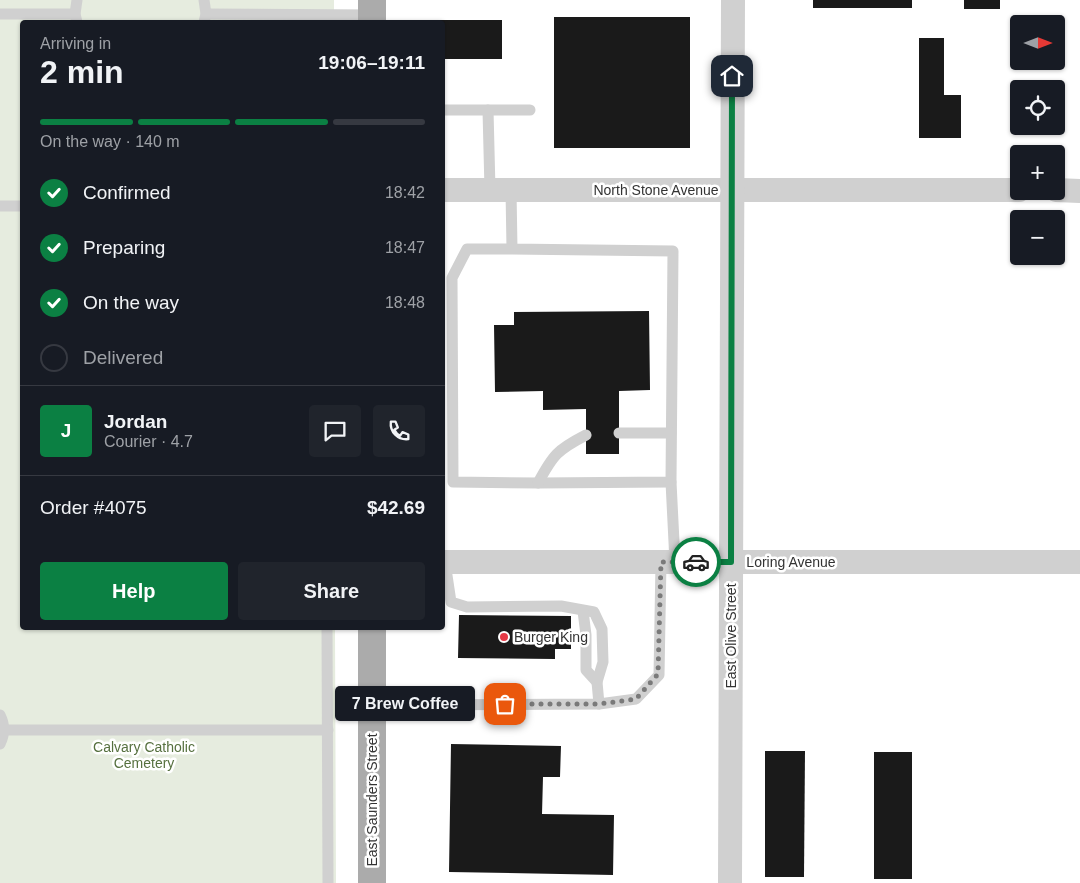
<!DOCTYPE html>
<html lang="en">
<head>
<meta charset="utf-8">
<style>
  :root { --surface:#171b24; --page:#20242c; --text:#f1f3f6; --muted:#9ea1a6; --line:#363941; --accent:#0b8043 }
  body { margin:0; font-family:Arial,sans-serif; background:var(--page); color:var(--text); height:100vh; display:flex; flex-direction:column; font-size:19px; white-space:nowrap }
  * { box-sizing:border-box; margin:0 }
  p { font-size:16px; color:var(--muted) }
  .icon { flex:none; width:28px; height:28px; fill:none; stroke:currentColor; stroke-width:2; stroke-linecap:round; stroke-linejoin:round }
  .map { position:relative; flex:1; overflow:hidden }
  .sheet { position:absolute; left:20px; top:20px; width:425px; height:610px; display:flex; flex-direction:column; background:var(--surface); border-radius:5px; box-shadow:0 1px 4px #0004 }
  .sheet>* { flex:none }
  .needle { width:32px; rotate:90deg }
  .fabs { position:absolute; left:1010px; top:15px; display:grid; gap:10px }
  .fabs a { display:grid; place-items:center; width:55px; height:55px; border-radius:5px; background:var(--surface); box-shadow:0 1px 4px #0004; font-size:25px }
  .pin { position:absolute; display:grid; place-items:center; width:42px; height:42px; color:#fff; margin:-21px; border-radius:10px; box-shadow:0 2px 8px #0006 }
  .courier { position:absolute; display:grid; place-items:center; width:50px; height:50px; margin:-25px; border:4px solid #0b8043; border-radius:50%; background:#fff; color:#222; box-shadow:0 1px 6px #0007 }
  .bubble { position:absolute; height:35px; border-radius:5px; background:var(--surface); box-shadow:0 1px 4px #0004; font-size:16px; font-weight:700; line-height:35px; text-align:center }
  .head em { font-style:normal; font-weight:700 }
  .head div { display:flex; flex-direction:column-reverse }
  .head { display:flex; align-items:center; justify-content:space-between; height:85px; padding:0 20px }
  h1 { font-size:32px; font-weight:700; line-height:38px }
  .bar { display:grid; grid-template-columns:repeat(4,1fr); gap:8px 5px; align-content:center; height:60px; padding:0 20px }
  .bar i { height:6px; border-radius:4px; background:var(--line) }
  .bar .active { background:var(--accent) }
  .bar p { grid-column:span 4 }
  .line { display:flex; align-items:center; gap:12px; padding:0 20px; border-top:1px solid var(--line) }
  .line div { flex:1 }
  .round { display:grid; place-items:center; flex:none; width:52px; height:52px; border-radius:5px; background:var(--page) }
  ol { padding:0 20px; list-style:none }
  li { display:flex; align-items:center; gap:15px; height:55px }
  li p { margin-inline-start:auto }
  li .icon { padding:5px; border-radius:50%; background:var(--accent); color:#fff; stroke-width:4 }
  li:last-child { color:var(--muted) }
  li i { width:28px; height:28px; border:2px solid var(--line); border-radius:50% }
  .cta { display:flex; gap:10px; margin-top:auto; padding:10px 20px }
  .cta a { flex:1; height:58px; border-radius:5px; background:var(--accent); color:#fff; font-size:20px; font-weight:700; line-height:58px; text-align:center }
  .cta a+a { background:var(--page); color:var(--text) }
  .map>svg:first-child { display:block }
</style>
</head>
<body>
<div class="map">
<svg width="1080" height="883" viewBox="0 0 1080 883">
  <rect width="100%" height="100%" fill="#fff"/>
  <path fill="#e6ecdf" d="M0 0H334V22H22V628H335L336 883H0Z"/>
  <g fill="#1a1a1a">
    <rect x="813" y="0" width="99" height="8"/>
    <rect x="964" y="0" width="36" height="9"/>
    <rect x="554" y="17" width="136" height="131"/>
    <path d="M436 20H502V59H442V22H436Z"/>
    <path d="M919 38H944V95H961V138H919Z"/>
    <path d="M649 311 650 390 619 391V454H586V409L543 410V391L495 392 494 325H514V312Z"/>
    <path d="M459 615 571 616V649H555V659L458 658Z"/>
    <path d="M451 744 561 746 560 777H543L542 814 614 815 613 875 449 872Z"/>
    <path d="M765 751H805L804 877H765Z"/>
    <rect x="874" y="752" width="38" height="127"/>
  </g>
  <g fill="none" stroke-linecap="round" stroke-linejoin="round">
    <g stroke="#d0d0d0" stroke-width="11">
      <path d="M204 0 206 14 204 22"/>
      <path d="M0 14H75"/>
      <path d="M206 14 372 15"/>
      <path d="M77 22 75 14 77 0"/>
      <path d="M442 110H488"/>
      <path d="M490 190 488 110H530"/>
      <path d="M511 190 512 249 673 251 671 482 538 483 453 482 452 278 467 249H512"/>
      <path d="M0 206H22"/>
      <path d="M619 433H671"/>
      <path d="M671 482 675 562"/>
      <path d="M538 483C553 455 557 450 586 435"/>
      <path d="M445 562 451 602 467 607 561 606 594 612 602 629 603 662 597 682 599 704"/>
      <path d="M583 611 586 635V670L597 682"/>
      <path d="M327 628 328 883"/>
      <path d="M372 705 599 704 636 699 659 675 661 562"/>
      <path d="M0 715C5 725 5 734 0 744"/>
      <path d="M4 730H328"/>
    </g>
    <g stroke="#d0d0d0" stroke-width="24">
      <path d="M442 190H1019"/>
      <path d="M1056 190 1080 191"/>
      <path d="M442 562H1080"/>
      <path d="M730 883 733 0"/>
    </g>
    <g stroke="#ababab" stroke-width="28">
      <path d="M372 0V22"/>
      <path d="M372 628V883"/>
    </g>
  </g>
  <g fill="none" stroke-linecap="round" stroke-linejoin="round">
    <path stroke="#7a7a7a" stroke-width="5" stroke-dasharray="0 9" d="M505 704H599L636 699 658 674 661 562H696"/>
    <path stroke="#0b8043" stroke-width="6" d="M696 562H731L732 76"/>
  </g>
  <circle fill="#e63946" stroke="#fff" stroke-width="2" cx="504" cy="637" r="5"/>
  <g text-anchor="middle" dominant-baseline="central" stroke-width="5" stroke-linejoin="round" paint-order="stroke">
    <g font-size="14" fill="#333" stroke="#fff">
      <text x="656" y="190">North Stone Avenue</text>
      <text x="791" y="562">Loring Avenue</text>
      <text transform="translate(731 636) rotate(-90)">East Olive Street</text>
      <text transform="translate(372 800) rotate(-90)">East Saunders Street</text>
    </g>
    <g font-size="14" fill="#333" stroke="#fff" text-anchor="start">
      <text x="514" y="637">Burger King</text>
    </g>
    <g font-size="14" fill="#56703f" stroke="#fff">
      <text x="144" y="747">Calvary Catholic<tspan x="144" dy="16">Cemetery</tspan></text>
    </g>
  </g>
</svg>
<div class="fabs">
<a><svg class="needle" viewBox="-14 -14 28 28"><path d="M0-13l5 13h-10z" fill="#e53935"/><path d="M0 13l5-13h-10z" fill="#9ea1a6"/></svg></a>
<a><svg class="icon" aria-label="locate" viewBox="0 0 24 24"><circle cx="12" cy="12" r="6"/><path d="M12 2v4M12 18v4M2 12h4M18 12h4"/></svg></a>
<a>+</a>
<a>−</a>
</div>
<div class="pin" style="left:505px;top:704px;background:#ea580c"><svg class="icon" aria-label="bag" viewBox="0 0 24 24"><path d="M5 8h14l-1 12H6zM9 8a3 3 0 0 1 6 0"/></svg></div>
<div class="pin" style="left:732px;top:76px;background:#1f2937"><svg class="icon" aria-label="home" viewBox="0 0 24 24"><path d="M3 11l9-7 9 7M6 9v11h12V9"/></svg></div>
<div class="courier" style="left:696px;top:562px"><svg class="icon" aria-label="car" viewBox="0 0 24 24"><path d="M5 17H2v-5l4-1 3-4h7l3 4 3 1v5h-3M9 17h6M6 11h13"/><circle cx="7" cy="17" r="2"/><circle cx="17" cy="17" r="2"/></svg></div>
<div class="bubble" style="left:335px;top:686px;width:140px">7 Brew Coffee</div>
<section class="sheet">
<div class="head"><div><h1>2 min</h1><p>Arriving in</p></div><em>19:06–19:11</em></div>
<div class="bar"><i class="active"></i><i class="active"></i><i class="active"></i><i></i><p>On the way · 140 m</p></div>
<ol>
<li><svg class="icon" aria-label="check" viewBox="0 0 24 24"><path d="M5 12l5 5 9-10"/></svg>Confirmed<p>18:42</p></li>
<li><svg class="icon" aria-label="check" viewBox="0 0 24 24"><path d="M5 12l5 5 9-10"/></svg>Preparing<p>18:47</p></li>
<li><svg class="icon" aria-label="check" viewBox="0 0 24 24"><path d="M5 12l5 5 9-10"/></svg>On the way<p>18:48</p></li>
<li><i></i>Delivered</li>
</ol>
<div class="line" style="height:90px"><b class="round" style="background:var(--accent);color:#fff">J</b><div><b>Jordan</b><p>Courier · 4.7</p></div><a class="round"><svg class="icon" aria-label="chat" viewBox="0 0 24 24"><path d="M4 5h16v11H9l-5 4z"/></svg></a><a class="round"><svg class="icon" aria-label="phone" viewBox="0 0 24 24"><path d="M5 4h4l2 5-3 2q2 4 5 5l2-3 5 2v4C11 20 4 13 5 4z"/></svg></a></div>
<div class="line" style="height:65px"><div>Order #4075</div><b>$42.69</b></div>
<div class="cta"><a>Help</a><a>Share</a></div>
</section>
</div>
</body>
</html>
